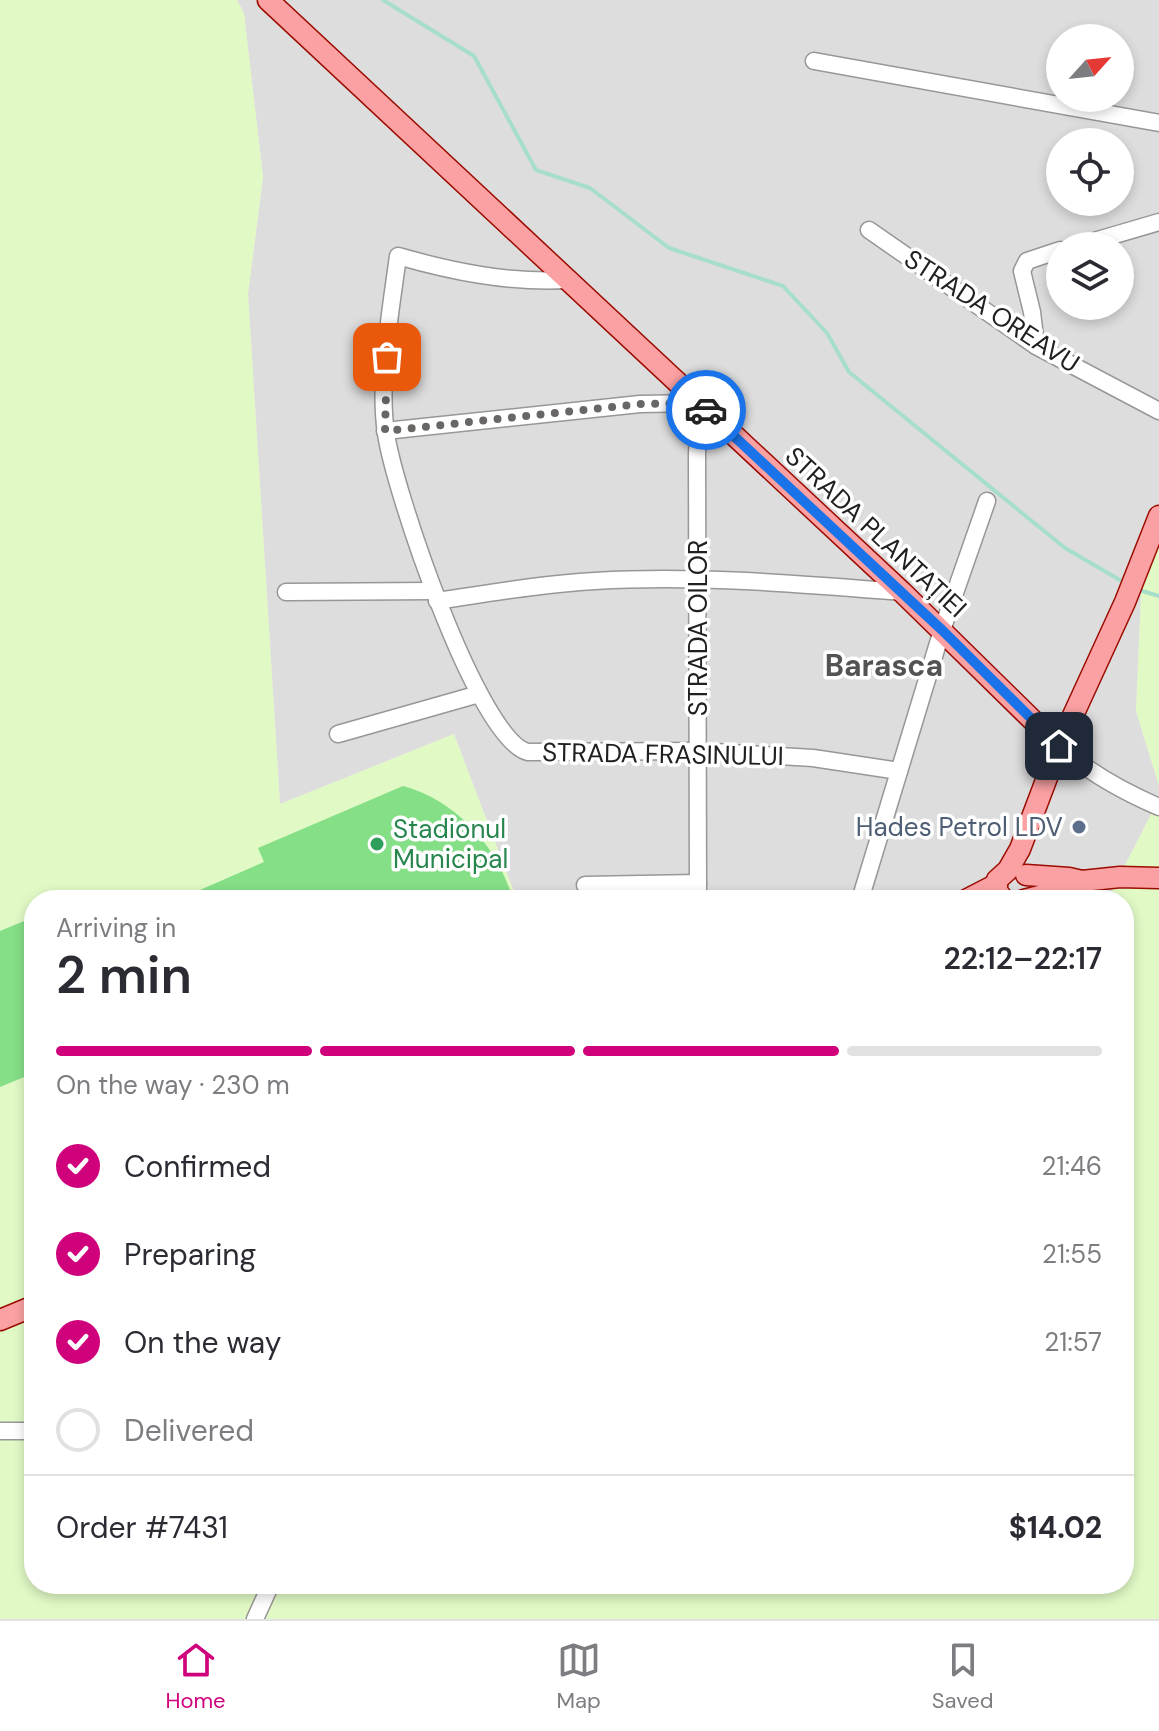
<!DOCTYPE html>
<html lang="en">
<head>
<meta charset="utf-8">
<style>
  :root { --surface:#fff; --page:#f2f2f3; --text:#2b2b33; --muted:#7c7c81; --line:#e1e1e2; --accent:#cf017b }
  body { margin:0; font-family:"DM Sans",sans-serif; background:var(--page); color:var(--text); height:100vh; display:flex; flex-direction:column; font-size:30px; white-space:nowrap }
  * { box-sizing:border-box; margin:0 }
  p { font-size:26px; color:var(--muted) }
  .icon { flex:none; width:44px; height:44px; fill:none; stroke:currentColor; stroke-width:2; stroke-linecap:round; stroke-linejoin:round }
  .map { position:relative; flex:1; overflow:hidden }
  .drawer { position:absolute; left:24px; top:890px; width:1110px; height:704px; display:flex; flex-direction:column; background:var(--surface); border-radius:32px; box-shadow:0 4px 12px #0003 }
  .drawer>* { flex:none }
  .needle { width:52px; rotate:63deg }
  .controls { position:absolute; left:1046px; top:24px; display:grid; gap:16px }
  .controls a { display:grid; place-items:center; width:88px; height:88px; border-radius:50%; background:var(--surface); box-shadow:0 4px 12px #0003; font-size:40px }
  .pin { position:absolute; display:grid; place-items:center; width:68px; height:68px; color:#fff; margin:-34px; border-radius:16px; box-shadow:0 4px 12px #0006 }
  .courier { position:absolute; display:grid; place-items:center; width:80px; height:80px; margin:-40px; border:6px solid #1a73e8; border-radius:50%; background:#fff; color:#222; box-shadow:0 2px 10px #0007 }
  .overview em { font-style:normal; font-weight:600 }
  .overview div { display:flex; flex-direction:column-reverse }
  .overview { display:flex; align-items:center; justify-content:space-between; height:136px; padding:0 32px }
  h1 { font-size:52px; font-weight:600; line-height:60px }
  .bar { display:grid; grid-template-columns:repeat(4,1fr); gap:12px 8px; align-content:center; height:96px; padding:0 32px }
  .bar i { height:10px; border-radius:6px; background:var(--line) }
  .bar .selected { background:var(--accent) }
  .bar p { grid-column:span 4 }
  .line { display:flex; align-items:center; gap:20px; padding:0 32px; border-top:2px solid var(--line) }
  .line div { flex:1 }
  ol { padding:0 32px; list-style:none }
  li { display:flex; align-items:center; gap:24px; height:88px }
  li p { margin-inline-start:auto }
  li .icon { padding:8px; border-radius:50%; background:var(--accent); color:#fff; stroke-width:4 }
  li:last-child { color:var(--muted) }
  li i { width:44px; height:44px; border:4px solid var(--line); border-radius:50% }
  .menu { display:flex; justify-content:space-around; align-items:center; height:112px; border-top:2px solid var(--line); background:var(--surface); font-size:22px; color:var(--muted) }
  .menu a { display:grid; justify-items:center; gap:4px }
  .menu .selected { color:var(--accent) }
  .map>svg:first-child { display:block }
</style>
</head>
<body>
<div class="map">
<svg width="1159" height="1619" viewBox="0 0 1159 1619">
  <rect width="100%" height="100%" fill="#f1e7e7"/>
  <path fill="#deddde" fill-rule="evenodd" d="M237 0H1159V544L1142 574 1136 711 1159 786V799L1107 900H517L454 734 280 804 248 294 263 177 244 14ZM1060 38H1120V98H1060ZM1060 142H1120V202H1060ZM1060 246H1120V306H1060Z"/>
  <g fill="#e0f9c5">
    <path d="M0 0H237L244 13 263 177 248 294 280 804 454 734 517 900H34V1584H1124V900H1107L1159 799V1619H0Z"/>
    <path d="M1159 544V786L1136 711 1142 574Z"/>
  </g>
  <g fill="#85df87">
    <path d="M403 786C456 800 499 848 513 900H177L264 862 258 848Z"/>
    <path d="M34 917V1073L0 1087V931Z"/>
  </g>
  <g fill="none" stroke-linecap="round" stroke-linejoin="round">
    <g stroke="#a7deca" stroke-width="4">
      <path d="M383 0 474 56 536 170 590 188 669 248 783 286 827 333 849 372 1065 548 1125 583"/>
      <path d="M1136 589 1159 596"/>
    </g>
    <defs>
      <g id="minor">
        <path d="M814 61 1159 123"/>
        <path d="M869 230 1036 346 1159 411"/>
        <path d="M1077 246 1159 222"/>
        <path d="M567 280C509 283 454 272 398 256 391 309 378 381 386 433 393 487 478 740 528 752L698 751 813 758 899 771"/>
        <path d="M1036 346 1032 312 1022 271 1027 261 1060 250"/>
        <path d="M385 431 640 404 700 403 697 453 698 900"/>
        <path d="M286 592 433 591"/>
        <path d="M437 601C490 593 542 584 595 581 697 575 800 584 902 592"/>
        <path d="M338 734 479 694"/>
        <path d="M1059 746C1089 773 1122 791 1159 807"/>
        <path d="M585 885 698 883"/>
        <path d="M860 900 942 630 987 501"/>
        <path d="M0 1431H34"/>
        <path d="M255 1619 271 1584"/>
      </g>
      <g id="major">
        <path d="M268 0 902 592 1059 746"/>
        <path d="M1026 875 1069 878 1082 881 1120 877 1159 878"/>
        <path d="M966 900 997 884"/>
        <path d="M1004 900 997 891V880L1008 870 1020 849 1059 746 1125 602 1159 516"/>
        <path d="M1024 900 1071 888 1082 881"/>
        <path d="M0 1320 34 1306"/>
      </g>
    </defs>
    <use href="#minor" stroke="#979797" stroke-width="19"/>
    <use href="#major" stroke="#9b0c01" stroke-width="23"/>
    <use href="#minor" stroke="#fff" stroke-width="16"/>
    <use href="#major" stroke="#fba1a3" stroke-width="20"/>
  </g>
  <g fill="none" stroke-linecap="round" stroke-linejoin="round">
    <path stroke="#696666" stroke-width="8" stroke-dasharray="0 14.4" d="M387 357 385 431 640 404 700 403 706 410"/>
    <path stroke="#1a73e8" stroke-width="10" d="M706 410 942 630 1059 746"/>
  </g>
  <circle fill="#5c6f8a" stroke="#fff" stroke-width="3" cx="1079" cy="827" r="8"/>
  <circle fill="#2e9e5b" stroke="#fff" stroke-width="3" cx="377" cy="844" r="8"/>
  <g text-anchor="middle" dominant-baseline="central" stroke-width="7" stroke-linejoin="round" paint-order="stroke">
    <g font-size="26" fill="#202020" stroke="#fff">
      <text transform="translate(992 311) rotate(33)">STRADA OREAVU</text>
      <text transform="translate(876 532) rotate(43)">STRADA PLANTAȚIEI</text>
      <text transform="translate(698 628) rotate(-90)">STRADA OILOR</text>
      <text transform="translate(663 754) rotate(1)">STRADA FRASINULUI</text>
    </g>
    <g font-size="26" fill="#4e5e75" stroke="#fff" text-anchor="end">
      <text x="1063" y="827">Hades Petrol LDV</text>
    </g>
    <g font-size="26" fill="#27864d" stroke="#fff" text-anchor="start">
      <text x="393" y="829">Stadionul<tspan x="393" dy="30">Municipal</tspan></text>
    </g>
    <g font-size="30" font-weight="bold" fill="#535353" stroke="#fff">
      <text x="884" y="665">Barasca</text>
    </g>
  </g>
</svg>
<div class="controls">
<a><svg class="needle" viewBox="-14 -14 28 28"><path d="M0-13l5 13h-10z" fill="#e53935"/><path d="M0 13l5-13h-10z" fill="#7c7c81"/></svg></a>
<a><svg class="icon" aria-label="locate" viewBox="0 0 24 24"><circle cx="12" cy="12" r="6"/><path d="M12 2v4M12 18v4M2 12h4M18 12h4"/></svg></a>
<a><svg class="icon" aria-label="layers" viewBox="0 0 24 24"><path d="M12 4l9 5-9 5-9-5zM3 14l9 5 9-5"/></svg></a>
</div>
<div class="pin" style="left:387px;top:357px;background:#ea580c"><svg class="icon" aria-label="bag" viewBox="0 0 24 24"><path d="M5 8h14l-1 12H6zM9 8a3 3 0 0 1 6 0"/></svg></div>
<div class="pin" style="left:1059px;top:746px;background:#1f2937"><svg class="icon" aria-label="home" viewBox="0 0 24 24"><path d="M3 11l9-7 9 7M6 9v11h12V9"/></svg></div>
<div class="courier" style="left:706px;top:410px"><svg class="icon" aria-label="car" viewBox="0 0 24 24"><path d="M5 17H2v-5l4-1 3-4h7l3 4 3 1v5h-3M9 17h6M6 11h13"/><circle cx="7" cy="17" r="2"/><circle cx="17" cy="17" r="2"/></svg></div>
<section class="drawer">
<div class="overview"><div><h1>2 min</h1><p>Arriving in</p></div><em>22:12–22:17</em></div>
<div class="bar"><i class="selected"></i><i class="selected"></i><i class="selected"></i><i></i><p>On the way · 230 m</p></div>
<ol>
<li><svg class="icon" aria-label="check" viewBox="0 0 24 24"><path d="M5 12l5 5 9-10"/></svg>Confirmed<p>21:46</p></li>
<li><svg class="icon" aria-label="check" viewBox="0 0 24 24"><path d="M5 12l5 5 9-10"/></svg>Preparing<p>21:55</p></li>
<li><svg class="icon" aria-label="check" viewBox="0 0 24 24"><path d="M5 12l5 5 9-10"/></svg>On the way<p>21:57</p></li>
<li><i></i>Delivered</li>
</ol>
<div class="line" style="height:104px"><div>Order #7431</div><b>$14.02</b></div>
</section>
</div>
<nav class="menu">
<a class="selected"><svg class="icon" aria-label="home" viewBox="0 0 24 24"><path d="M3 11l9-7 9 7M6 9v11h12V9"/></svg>Home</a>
<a><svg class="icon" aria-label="map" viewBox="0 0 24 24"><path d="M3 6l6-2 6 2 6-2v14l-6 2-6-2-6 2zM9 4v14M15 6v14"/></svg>Map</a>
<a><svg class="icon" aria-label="saved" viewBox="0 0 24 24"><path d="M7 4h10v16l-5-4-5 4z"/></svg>Saved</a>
</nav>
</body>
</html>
